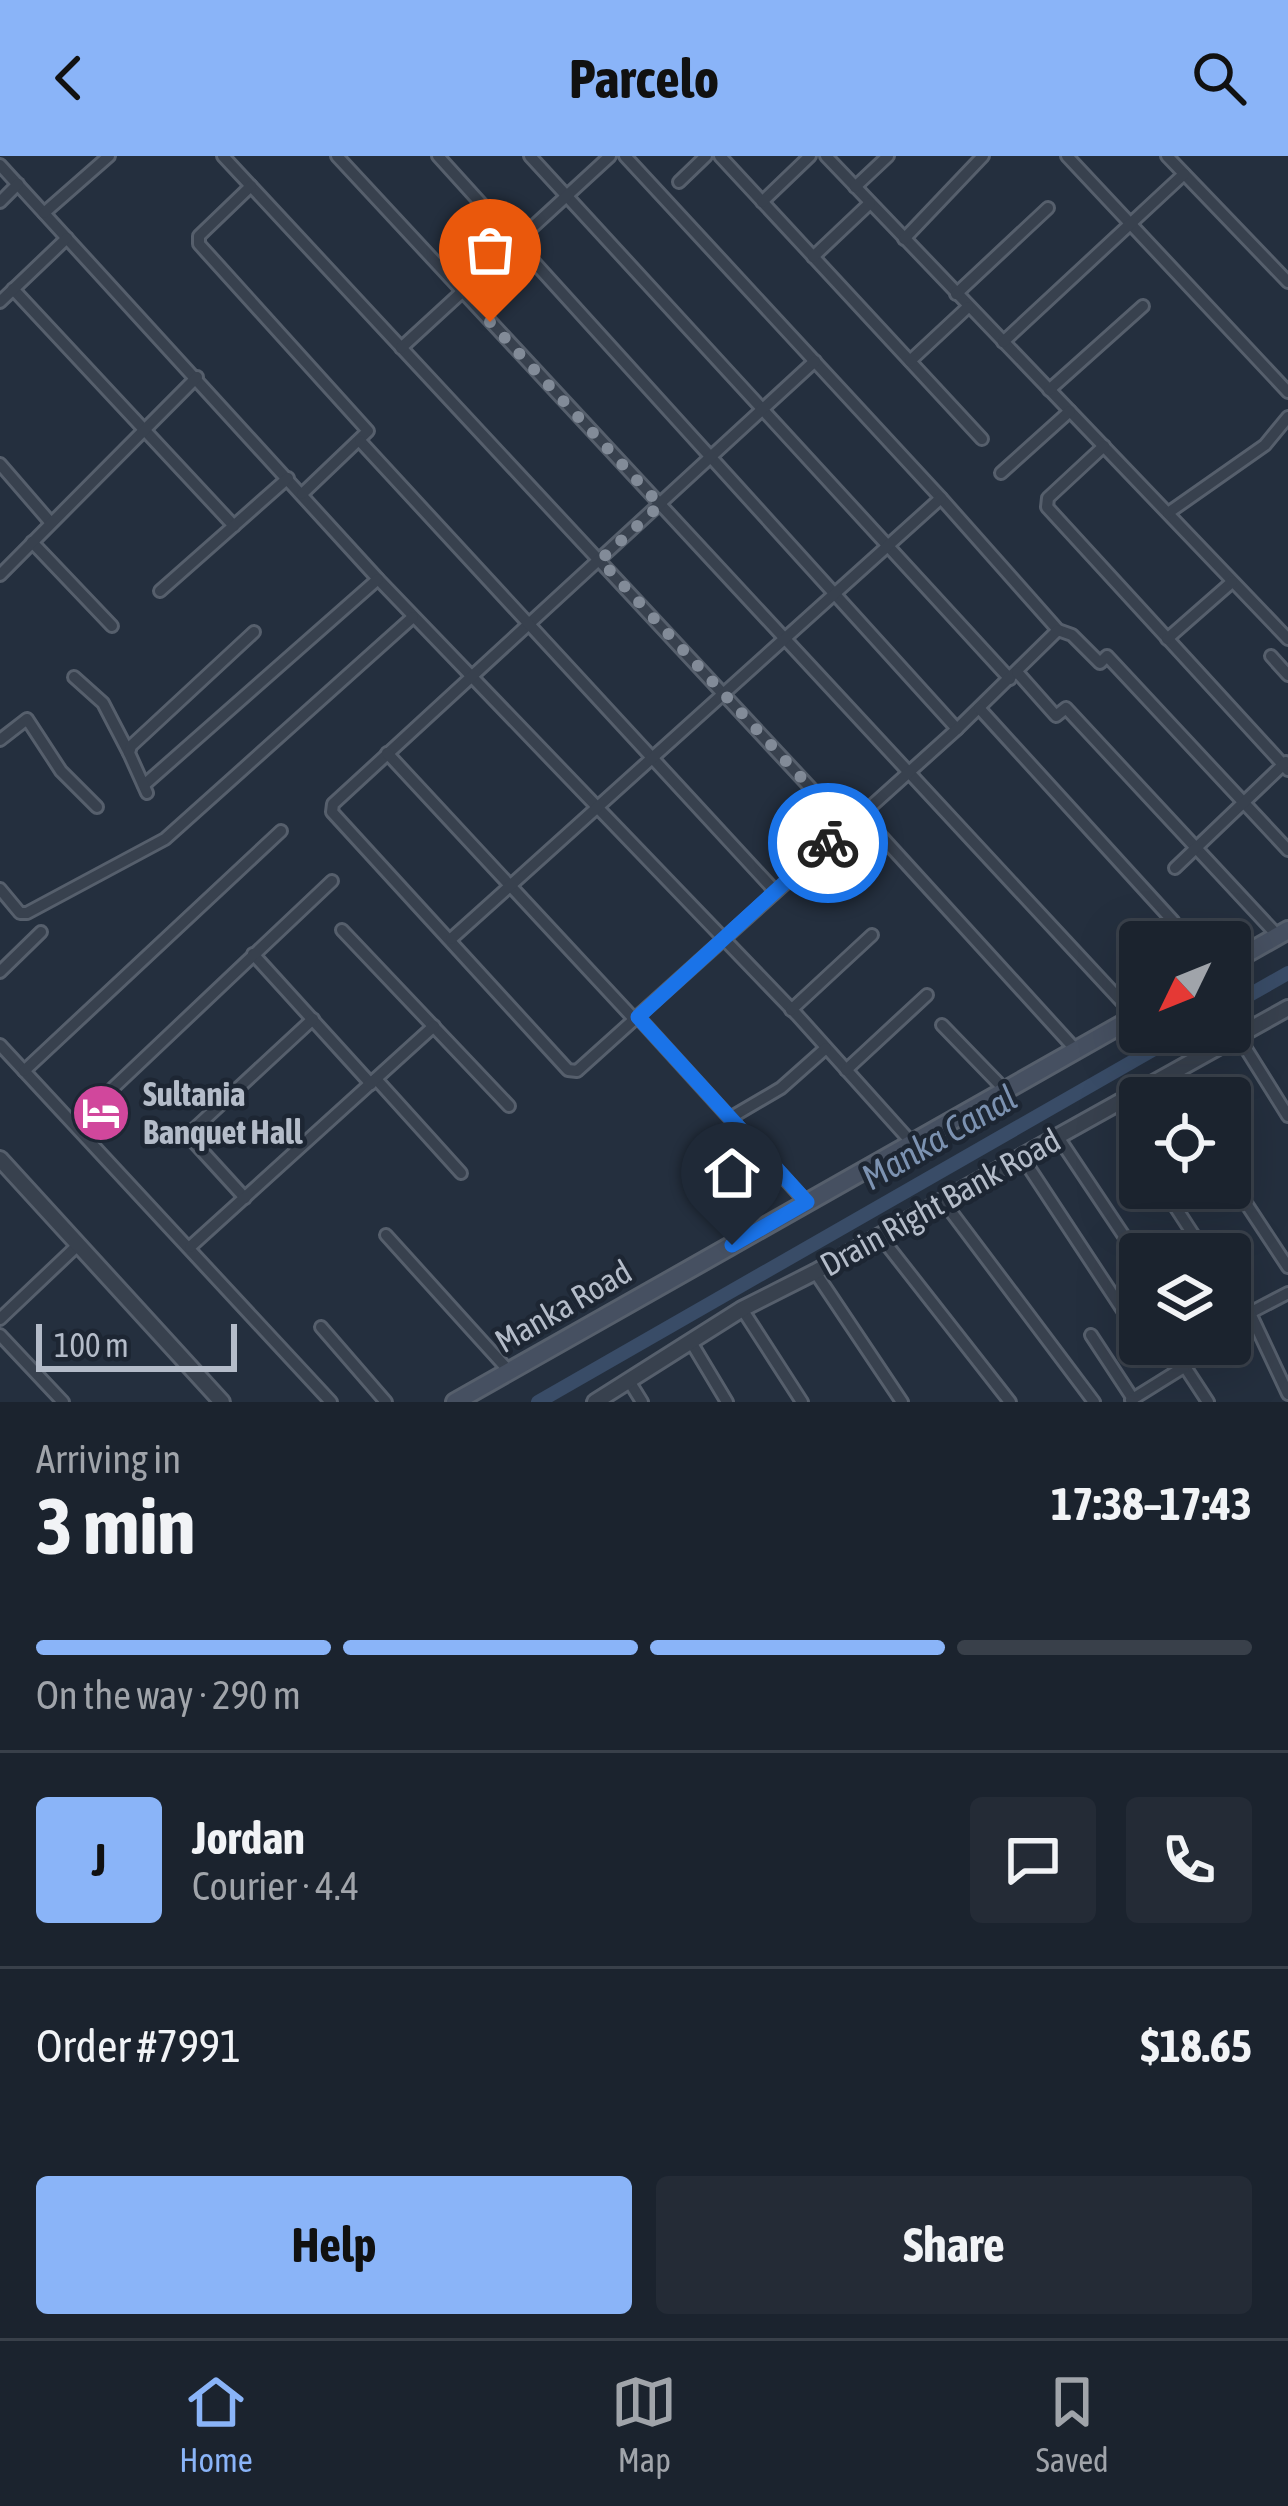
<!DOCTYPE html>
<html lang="en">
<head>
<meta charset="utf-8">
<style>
  :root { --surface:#1b232e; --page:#242b36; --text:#f1f3f6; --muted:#a0a4aa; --line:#39404a; --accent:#8ab4f8 }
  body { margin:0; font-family:"Asap Condensed",sans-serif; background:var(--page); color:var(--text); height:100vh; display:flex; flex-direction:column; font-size:45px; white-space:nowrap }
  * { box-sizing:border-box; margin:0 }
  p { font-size:39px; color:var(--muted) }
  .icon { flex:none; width:66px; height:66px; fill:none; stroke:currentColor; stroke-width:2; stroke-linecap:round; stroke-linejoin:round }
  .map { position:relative; height:1246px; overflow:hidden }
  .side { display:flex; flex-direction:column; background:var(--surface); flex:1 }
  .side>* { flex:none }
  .needle { width:78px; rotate:227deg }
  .controls { position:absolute; left:1119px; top:765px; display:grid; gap:24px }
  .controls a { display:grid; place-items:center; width:132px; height:132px; border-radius:12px; background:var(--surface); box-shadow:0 12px 48px #0002,0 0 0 3px var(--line); font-size:60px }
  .scale { position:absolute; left:36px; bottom:30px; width:201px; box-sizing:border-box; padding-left:12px; border:6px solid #b4bcc9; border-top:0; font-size:33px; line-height:42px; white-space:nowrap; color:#b4bcc9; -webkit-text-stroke:9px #1d2633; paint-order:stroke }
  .pin { position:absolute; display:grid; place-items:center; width:102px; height:102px; color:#fff; margin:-123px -51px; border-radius:50% 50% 50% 0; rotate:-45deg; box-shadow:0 0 12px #0007 }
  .pin .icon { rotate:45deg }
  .courier { position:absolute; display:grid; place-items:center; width:120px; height:120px; margin:-60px; border:9px solid #1a73e8; border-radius:50%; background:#fff; color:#222; box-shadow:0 3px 15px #0007 }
  .headline em { font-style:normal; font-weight:700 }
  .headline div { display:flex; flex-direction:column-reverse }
  .headline { display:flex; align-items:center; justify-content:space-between; height:204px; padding:0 36px }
  h1 { font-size:78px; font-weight:700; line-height:90px }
  .bar { display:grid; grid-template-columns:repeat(4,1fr); gap:18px 12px; align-content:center; height:144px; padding:0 36px }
  .bar i { height:15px; border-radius:9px; background:var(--line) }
  .bar .active { background:var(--accent) }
  .bar p { grid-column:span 4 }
  .line { display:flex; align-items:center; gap:30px; padding:0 36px; border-top:3px solid var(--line) }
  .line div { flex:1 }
  .round { display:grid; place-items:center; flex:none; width:126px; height:126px; border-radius:12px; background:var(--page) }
  .cta { display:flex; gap:24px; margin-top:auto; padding:24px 36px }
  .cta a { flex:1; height:138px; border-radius:12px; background:var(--accent); color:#111; font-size:48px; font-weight:700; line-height:138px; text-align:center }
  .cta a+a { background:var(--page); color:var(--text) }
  header { display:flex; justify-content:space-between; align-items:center; height:156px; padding:0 36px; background:var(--accent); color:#111; font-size:54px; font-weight:700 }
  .dock { display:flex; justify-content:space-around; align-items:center; height:168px; border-top:3px solid var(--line); background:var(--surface); font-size:33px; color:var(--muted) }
  .dock a { display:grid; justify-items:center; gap:6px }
  .dock .active { color:var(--accent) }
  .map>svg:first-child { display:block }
</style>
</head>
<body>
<header><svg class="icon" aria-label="back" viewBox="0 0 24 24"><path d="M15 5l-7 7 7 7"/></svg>Parcelo<svg class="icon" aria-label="search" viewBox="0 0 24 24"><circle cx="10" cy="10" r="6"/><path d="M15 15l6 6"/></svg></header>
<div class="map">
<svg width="1288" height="1246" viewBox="0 0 1288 1246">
  <rect width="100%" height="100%" fill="#242f3e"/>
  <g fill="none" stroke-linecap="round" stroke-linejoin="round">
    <g stroke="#394c67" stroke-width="14">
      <path d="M1230 850 1288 817"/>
      <path d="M538 1246 1184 876"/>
    </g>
    <defs>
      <g id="minor">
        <path d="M223 0 846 670"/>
        <path d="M337 0 1135 860"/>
        <path d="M438 0 957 573"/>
        <path d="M530 0 1010 523"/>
        <path d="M625 0 941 342 1058 474 1072 479 1100 507 1107 500 1288 694"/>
        <path d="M720 0 982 283"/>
        <path d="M826 0 1288 483"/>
        <path d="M1067 0 1288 236"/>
        <path d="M1167 0 1288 126"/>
        <path d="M0 9 378 423 797 859 912 987"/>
        <path d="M679 26 706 0"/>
        <path d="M251 30 199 80V88L368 275 302 338"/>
        <path d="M855 31 888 0"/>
        <path d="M0 46 18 28"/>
        <path d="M762 46 810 0"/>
        <path d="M44 57 109 0"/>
        <path d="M904 83 983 0"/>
        <path d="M813 101 870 47"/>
        <path d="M13 133 234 370"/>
        <path d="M956 138 1048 52"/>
        <path d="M0 146 67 82"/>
        <path d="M1003 186 1184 18"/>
        <path d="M401 192 610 0"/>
        <path d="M815 205 333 648 332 656 568 914 577 915 957 573 1058 474"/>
        <path d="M910 205 968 151"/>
        <path d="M1049 234 1143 150"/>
        <path d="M360 285 775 735"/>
        <path d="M1104 290 1048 342 1047 351 1288 614"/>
        <path d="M0 308 51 367"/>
        <path d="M1001 317 1070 255"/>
        <path d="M1168 357 1265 289 1288 261"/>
        <path d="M32 386 112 470"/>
        <path d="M0 419 197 221"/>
        <path d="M160 435 288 322"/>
        <path d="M1167 483 1232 426"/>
        <path d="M1271 500 1288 519"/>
        <path d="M1017 516 1056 560 1066 552 1278 780"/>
        <path d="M74 521 103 547 129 597"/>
        <path d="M979 552 1173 765 1187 786"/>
        <path d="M0 584 27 563 61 615 97 651"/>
        <path d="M387 597 635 864"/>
        <path d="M144 629 378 423"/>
        <path d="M147 637 129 597 131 590 254 476"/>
        <path d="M860 657 1076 894"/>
        <path d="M1175 712 1286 606"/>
        <path d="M0 733 20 757H27L165 683 413 461"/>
        <path d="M342 774 509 950"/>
        <path d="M451 783 941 342"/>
        <path d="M253 798 371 928"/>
        <path d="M0 816 41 776"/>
        <path d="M791 854 872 779"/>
        <path d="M638 861 807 1047"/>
        <path d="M942 869 1005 934"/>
        <path d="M1238 880 1288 960"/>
        <path d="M0 889 331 1246"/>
        <path d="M846 914 927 839"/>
        <path d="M24 915 281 675"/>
        <path d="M1164 921 1177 942"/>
        <path d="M376 923 461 1017"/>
        <path d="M1118 947 1140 983"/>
        <path d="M730 962 781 932 826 892"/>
        <path d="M75 968 332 725"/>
        <path d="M1058 981 1140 1104"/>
        <path d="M1022 1001 1126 1159 1140 1151"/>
        <path d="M1230 1023 1288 1111"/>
        <path d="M1163 1032 1206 1098"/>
        <path d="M245 1042 193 985 192 975 313 863"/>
        <path d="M943 1045 1094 1246"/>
        <path d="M386 1079 509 1215"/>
        <path d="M880 1080 1010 1246"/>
        <path d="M190 1091 434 870"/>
        <path d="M815 1116 902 1246"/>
        <path d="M1230 1137 1242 1161 1288 1137"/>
        <path d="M742 1153 802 1246"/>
        <path d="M1250 1157 1288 1238"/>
        <path d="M0 1163 78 1089"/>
        <path d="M321 1171 386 1246"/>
        <path d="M0 1179 63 1246"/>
        <path d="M1091 1179 1133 1243"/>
        <path d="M691 1186 727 1246"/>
        <path d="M1170 1188 1208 1246"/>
        <path d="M629 1225 642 1246"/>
        <path d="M1131 1244 1184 1211"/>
      </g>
      <g id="tertiary">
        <path d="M0 1003 222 1246"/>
        <path d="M595 1246 742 1153 815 1116 1288 852"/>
      </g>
      <g id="secondary">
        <path d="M1230 807 1288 774"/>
        <path d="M455 1246 1140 858"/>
      </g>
    </defs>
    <use href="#minor" stroke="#565f6c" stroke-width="16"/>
    <use href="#tertiary" stroke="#565f6c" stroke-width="20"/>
    <use href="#secondary" stroke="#565f6c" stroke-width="22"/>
    <use href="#minor" stroke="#38414e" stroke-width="10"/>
    <use href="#tertiary" stroke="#38414e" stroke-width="14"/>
    <use href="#secondary" stroke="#465061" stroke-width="16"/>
  </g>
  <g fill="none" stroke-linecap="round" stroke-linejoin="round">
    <path stroke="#828b98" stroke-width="12" stroke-dasharray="0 21.6" d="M490 166 660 349 600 404 846 670 828 687"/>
    <path stroke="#1a73e8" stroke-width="15" d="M732 1089 807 1046 638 861 828 687"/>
  </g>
  <defs>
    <symbol id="hotel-disc" viewBox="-11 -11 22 22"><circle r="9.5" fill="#d1479c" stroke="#1d2633"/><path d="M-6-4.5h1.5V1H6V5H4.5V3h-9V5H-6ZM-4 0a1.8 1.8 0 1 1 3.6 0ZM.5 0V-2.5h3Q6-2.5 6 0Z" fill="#fff"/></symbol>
  </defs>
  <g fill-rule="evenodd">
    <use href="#hotel-disc" x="68" y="924" width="66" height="66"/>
  </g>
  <g text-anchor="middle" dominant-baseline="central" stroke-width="9" stroke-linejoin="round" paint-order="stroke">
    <g font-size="33" font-weight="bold" fill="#b4bcc9" stroke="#1d2633" text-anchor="start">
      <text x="143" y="938">Sultania<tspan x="143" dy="38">Banquet Hall</tspan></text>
    </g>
    <g font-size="33" fill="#b4bcc9" stroke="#1d2633">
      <text transform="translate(940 1046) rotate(-29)">Drain Right Bank Road</text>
      <text transform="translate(563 1150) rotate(-30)">Manka Road</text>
    </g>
    <g font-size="36" font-style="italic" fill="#7c92b1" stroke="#1d2633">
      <text transform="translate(939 981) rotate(-30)">Manka Canal</text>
    </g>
  </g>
</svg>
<div class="controls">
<a><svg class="needle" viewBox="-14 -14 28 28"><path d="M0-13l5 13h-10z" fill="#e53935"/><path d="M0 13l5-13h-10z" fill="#a0a4aa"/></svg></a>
<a><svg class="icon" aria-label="locate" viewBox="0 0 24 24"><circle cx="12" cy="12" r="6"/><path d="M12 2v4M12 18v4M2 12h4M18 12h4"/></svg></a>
<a><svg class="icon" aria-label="layers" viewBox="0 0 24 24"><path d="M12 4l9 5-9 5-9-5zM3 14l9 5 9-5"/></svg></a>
</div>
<div class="scale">100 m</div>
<div class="pin" style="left:490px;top:166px;background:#ea580c"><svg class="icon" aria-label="bag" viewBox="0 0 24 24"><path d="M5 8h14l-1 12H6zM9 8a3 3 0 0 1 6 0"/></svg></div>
<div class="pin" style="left:732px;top:1089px;background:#1f2937"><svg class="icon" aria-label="home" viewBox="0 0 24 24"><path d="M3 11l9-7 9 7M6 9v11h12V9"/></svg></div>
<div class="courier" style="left:828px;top:687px"><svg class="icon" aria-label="bike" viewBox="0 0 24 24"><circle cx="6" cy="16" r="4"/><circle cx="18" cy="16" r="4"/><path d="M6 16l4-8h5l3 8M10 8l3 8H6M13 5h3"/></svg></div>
</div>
<section class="side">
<div class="headline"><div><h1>3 min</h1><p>Arriving in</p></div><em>17:38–17:43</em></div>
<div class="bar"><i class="active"></i><i class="active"></i><i class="active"></i><i></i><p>On the way · 290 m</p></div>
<div class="line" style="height:216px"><b class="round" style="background:var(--accent);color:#111">J</b><div><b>Jordan</b><p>Courier · 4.4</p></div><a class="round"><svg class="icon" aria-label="chat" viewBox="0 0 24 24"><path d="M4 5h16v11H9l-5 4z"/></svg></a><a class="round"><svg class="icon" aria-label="phone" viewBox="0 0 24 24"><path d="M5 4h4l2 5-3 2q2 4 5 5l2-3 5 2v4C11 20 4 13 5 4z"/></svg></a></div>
<div class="line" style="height:156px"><div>Order #7991</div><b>$18.65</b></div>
<div class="cta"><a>Help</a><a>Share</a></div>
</section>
<nav class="dock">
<a class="active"><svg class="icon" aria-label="home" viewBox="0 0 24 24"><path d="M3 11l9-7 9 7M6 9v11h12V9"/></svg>Home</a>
<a><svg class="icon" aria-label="map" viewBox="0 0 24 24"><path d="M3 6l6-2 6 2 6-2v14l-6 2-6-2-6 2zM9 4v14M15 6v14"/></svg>Map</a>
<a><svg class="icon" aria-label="saved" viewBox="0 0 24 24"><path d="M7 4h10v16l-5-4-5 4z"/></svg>Saved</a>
</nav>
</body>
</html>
